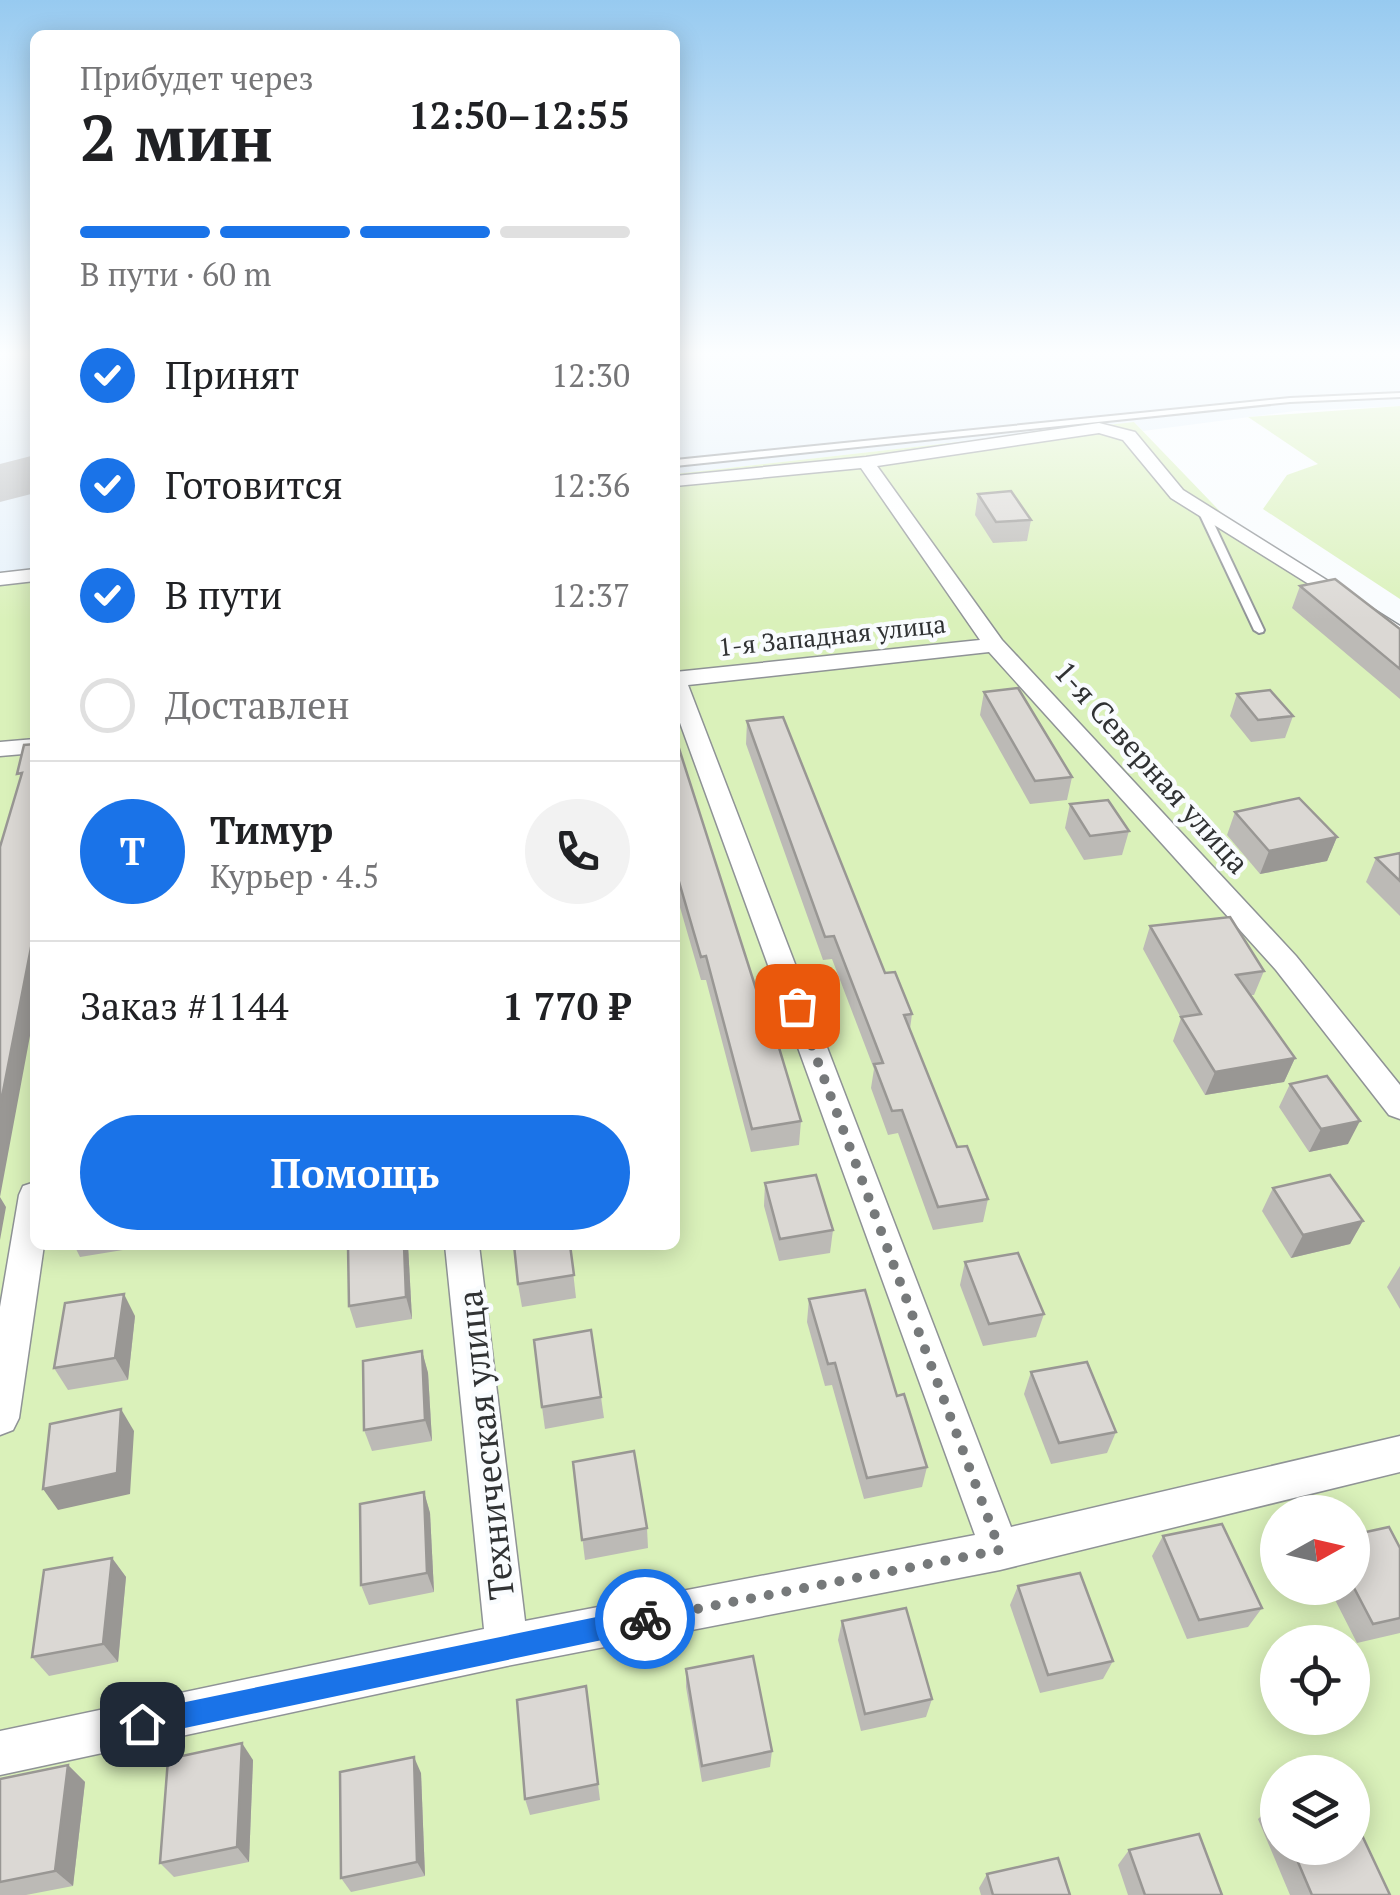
<!DOCTYPE html>
<html lang="ru">
<head>
<meta charset="utf-8">
<style>
  :root { --surface:#fff; --page:#f2f2f2; --text:#202124; --muted:#757577; --line:#e0e0e0; --accent:#1a73e8 }
  body { margin:0; font-family:"PT Serif",serif; background:var(--page); color:var(--text); height:100vh; display:flex; flex-direction:column; font-size:38px; white-space:nowrap }
  * { box-sizing:border-box; margin:0 }
  p { font-size:32px; color:var(--muted) }
  .icon { flex:none; width:55px; height:55px; fill:none; stroke:currentColor; stroke-width:2; stroke-linecap:round; stroke-linejoin:round }
  .map { position:relative; flex:1; overflow:hidden }
  .panel { position:absolute; left:30px; top:30px; width:650px; height:1220px; display:flex; flex-direction:column; background:var(--surface); border-radius:15px; box-shadow:0 5px 25px #0003 }
  .panel>* { flex:none }
  .needle { width:65px; rotate:82deg }
  .tools { position:absolute; left:1260px; top:1495px; display:grid; gap:20px }
  .tools a { display:grid; place-items:center; width:110px; height:110px; border-radius:50%; background:var(--surface); box-shadow:0 5px 25px #0003; font-size:50px }
  .pin { position:absolute; display:grid; place-items:center; width:85px; height:85px; color:#fff; margin:-42px; border-radius:20px; box-shadow:0 5px 15px #0006 }
  .courier { position:absolute; display:grid; place-items:center; width:100px; height:100px; margin:-50px; border:8px solid #1a73e8; border-radius:50%; background:#fff; color:#222; box-shadow:0 2px 12px #0007 }
  .overview em { font-style:normal; font-weight:600 }
  .overview div { display:flex; flex-direction:column-reverse }
  .overview { display:flex; align-items:center; justify-content:space-between; height:170px; padding:0 50px }
  h1 { font-size:65px; font-weight:600; line-height:75px }
  .bar { display:grid; grid-template-columns:repeat(4,1fr); gap:15px 10px; align-content:center; height:120px; padding:0 50px }
  .bar i { height:12px; border-radius:8px; background:var(--line) }
  .bar .active { background:var(--accent) }
  .bar p { grid-column:span 4 }
  .line { display:flex; align-items:center; gap:25px; padding:0 50px; border-top:2px solid var(--line) }
  .line div { flex:1 }
  .round { display:grid; place-items:center; flex:none; width:105px; height:105px; border-radius:52px; background:var(--page) }
  ol { padding:0 50px; list-style:none }
  li { display:flex; align-items:center; gap:30px; height:110px }
  li p { margin-inline-start:auto }
  li .icon { padding:10px; border-radius:50%; background:var(--accent); color:#fff; stroke-width:4 }
  li:last-child { color:var(--muted) }
  li i { width:55px; height:55px; border:5px solid var(--line); border-radius:50% }
  .action { display:flex; gap:20px; margin-top:auto; padding:20px 50px }
  .action a { flex:1; height:115px; border-radius:60px; background:var(--accent); color:#fff; font-size:40px; font-weight:600; line-height:115px; text-align:center }
  .map>svg:first-child { display:block }
</style>
</head>
<body>
<div class="map">
<svg width="1400" height="1895" viewBox="0 0 1400 1895">
  <rect width="100%" height="100%" fill="#f9fcfe"/>
  <g fill="#e6f1fa">
    <path d="M0 354H35V568L0 574Z"/>
    <path d="M675 354H1400V406L1295 411 1143 431 1134 422 675 474Z"/>
  </g>
  <g fill="#daf1ba" fill-rule="evenodd">
    <path d="M1400 406V599L1263 509 1287 475 1318 464 1248 417Z"/>
    <path d="M1134 422 1237 529 1400 637V1895H0V574L35 568V1245H675V474ZM1278 1512H1352V1588H1278ZM1278 1642H1352V1718H1278ZM1278 1772H1352V1848H1278Z"/>
  </g>
  <g fill="none" stroke-linecap="round" stroke-linejoin="round">
    <path fill="#c0c2c4" fill-rule="evenodd" d="M35 455V493L0 502V464Z"/>
    <defs>
      <g id="lane">
        <path d="M1400 393V397L1290 402 675 466V460L1290 398Z"/>
        <path d="M1203 508 1208 511 1264 630 1263 632 1259 633 1254 630 1198 511Z"/>
      </g>
      <g id="street">
        <path d="M1099 423 1135 432 1183 490 1400 626V641L1171 498 1123 440 1099 433 877 466 1002 640 1296 956 1400 1085V1119L1389 1115 1276 970 989 652 688 685 1011 1527 1400 1436V1472L1000 1570 507 1666 0 1775V1731L484 1629 445 1245H479L525 1621 975 1535 675 709V672L980 640 861 468 675 486V476L866 457Z"/>
        <path d="M35 569V581L0 585V573Z"/>
        <path d="M35 739V753L0 756V742Z"/>
        <path d="M35 1182V1245H44L19 1418 13 1430 0 1435V1307L19 1195 23 1186Z"/>
      </g>
    </defs>
    <use href="#lane" stroke="#8f9396" stroke-width="4"/>
    <use href="#street" stroke="#8f9396" stroke-width="3"/>
    <use href="#lane" fill="#fff" fill-rule="evenodd"/>
    <use href="#street" fill="#fff" fill-rule="evenodd"/>
  </g>
  <g fill="#bcbab6">
    <path d="M978 494 1031 520 1027 541 993 543 975 515Z"/>
    <path d="M1300 586 1400 629V699L1292 608Z"/>
    <path d="M984 692 1072 777 1067 800 1030 804 980 715Z"/>
    <path d="M1237 694 1293 716 1285 738 1251 742 1230 716Z"/>
    <path d="M747 721 885 973 912 1014 910 1029 957 1147 988 1199 983 1222 933 1230 898 1133 888 1135 871 1088 874 1069 832 959 823 960 746 744Z"/>
    <path d="M675 736 757 992 801 1121 799 1145 751 1152 706 980H701L675 890Z"/>
    <path d="M1070 804 1129 831 1122 855 1084 860 1065 828Z"/>
    <path d="M1235 812 1337 837 1327 861 1260 874 1227 835Z"/>
    <path d="M1400 853V916L1366 882 1376 858Z"/>
    <path d="M1150 926 1264 971 1254 995H1251L1295 1058 1284 1082 1205 1095 1173 1041 1181 1018 1143 949Z"/>
    <path d="M1290 1084 1348 1144 1309 1152 1279 1107Z"/>
    <path d="M765 1183 833 1230 830 1253 779 1261 764 1206Z"/>
    <path d="M1273 1188 1363 1221 1350 1244 1291 1258 1262 1211Z"/>
    <path d="M74 1245H135V1248L80 1257Z"/>
    <path d="M408 1245 412 1319 356 1328 349 1306Z"/>
    <path d="M570 1245 576 1298 522 1307 518 1284Z"/>
    <path d="M965 1262 1044 1314 1036 1337 983 1346 960 1285Z"/>
    <path d="M1400 1266V1309L1387 1287Z"/>
    <path d="M809 1299 897 1396 927 1467 922 1487 864 1499 832 1385 825 1386 807 1322Z"/>
    <path d="M135 1316 128 1380 68 1390 54 1368Z"/>
    <path d="M422 1351 428 1373 432 1441 372 1451 364 1430Z"/>
    <path d="M1031 1372 1116 1432 1107 1453 1051 1464 1024 1394Z"/>
    <path d="M601 1397 604 1418 545 1429 542 1407Z"/>
    <path d="M573 1462 647 1528 648 1548 585 1560Z"/>
    <path d="M424 1492 430 1513 434 1592 369 1605 361 1585Z"/>
    <path d="M1352 1535 1400 1548V1633L1357 1643 1329 1588H1352Z"/>
    <path d="M1163 1536 1262 1608 1248 1627 1187 1639 1152 1556Z"/>
    <path d="M112 1558 126 1577 118 1662 49 1676 32 1657Z"/>
    <path d="M1018 1586 1113 1661 1103 1679 1040 1693 1010 1605Z"/>
    <path d="M842 1621 932 1699 926 1717 861 1731 838 1640Z"/>
    <path d="M686 1669 772 1751 770 1767 702 1782 686 1687Z"/>
    <path d="M586 1686 600 1800 530 1815 525 1799Z"/>
    <path d="M253 1760 249 1862 174 1877 160 1863Z"/>
    <path d="M68 1765 85 1782 73 1886 26 1895H0V1779Z"/>
    <path d="M421 1773 425 1876 351 1892 341 1878Z"/>
    <path d="M1278 1803V1848H1352L1390 1895H1290L1258 1819 1274 1804Z"/>
    <path d="M1129 1850 1222 1895H1128L1118 1865Z"/>
    <path d="M987 1874 1070 1895H981L979 1888Z"/>
  </g>
  <g fill="#999794">
    <path d="M1337 837 1327 861 1260 874 1269 851Z"/>
    <path d="M35 927V1009L0 1197 6 1207 0 1240V1107Z"/>
    <path d="M1295 1058 1284 1082 1205 1095 1215 1072Z"/>
    <path d="M1360 1121 1348 1144 1309 1152 1321 1129Z"/>
    <path d="M1363 1221 1350 1244 1291 1258 1303 1235Z"/>
    <path d="M404 1245H408L412 1319 406 1297Z"/>
    <path d="M124 1294 135 1316 128 1380 115 1358Z"/>
    <path d="M422 1351 428 1373 432 1441 425 1420Z"/>
    <path d="M121 1409 134 1431 130 1494 58 1510 43 1489Z"/>
    <path d="M424 1492 430 1513 434 1592 427 1573Z"/>
    <path d="M112 1558 126 1577 118 1662 103 1644Z"/>
    <path d="M242 1743 253 1760 249 1862 237 1847Z"/>
    <path d="M414 1757 421 1773 425 1876 417 1862Z"/>
    <path d="M68 1765 85 1782 73 1886 55 1871Z"/>
  </g>
  <g fill="#dbd8d4" stroke="#999794" stroke-width="2.5">
    <path d="M1011 491 1031 520 996 522 978 494Z"/>
    <path d="M1335 579 1400 629V669L1300 586Z"/>
    <path d="M1018 688 1072 777 1035 781 984 692Z"/>
    <path d="M1270 690 1293 716 1258 720 1237 694Z"/>
    <path d="M783 717 885 973 895 972 912 1014 904 1015 957 1147 967 1146 988 1199 938 1207 902 1110 892 1111 874 1064 883 1063 834 936 825 937 747 721Z"/>
    <path d="M675 736 757 992 762 991 801 1121 752 1129 706 956 701 957 675 868Z"/>
    <path d="M35 744V927L0 1107V847L22 773 17 774 24 745Z"/>
    <path d="M1299 798 1337 837 1269 851 1235 812Z"/>
    <path d="M1108 800 1129 831 1090 836 1070 804Z"/>
    <path d="M1400 853V881L1376 858Z"/>
    <path d="M1230 917 1264 971 1236 975 1295 1058 1215 1072 1181 1017 1201 1014 1150 926Z"/>
    <path d="M1327 1076 1360 1121 1321 1129 1290 1084Z"/>
    <path d="M816 1175 833 1230 780 1239 765 1183Z"/>
    <path d="M1330 1175 1363 1221 1303 1235 1273 1188Z"/>
    <path d="M348 1245H404L406 1297 349 1306Z"/>
    <path d="M514 1245H570L574 1275 518 1284Z"/>
    <path d="M1018 1253 1044 1314 989 1324 965 1262Z"/>
    <path d="M865 1290 897 1396 904 1394 927 1467 867 1478 835 1363 828 1364 809 1299Z"/>
    <path d="M124 1294 115 1358 54 1368 65 1303Z"/>
    <path d="M591 1330 601 1397 542 1407 534 1340Z"/>
    <path d="M422 1351 425 1420 364 1430 363 1361Z"/>
    <path d="M1087 1362 1116 1432 1059 1443 1031 1372Z"/>
    <path d="M121 1409 117 1473 43 1489 50 1424Z"/>
    <path d="M634 1451 647 1528 582 1540 573 1462Z"/>
    <path d="M424 1492 427 1573 361 1585 360 1504Z"/>
    <path d="M1222 1524 1262 1608 1199 1620 1163 1536Z"/>
    <path d="M1389 1527 1400 1548V1618L1373 1624 1352 1584V1535Z"/>
    <path d="M112 1558 103 1644 32 1657 44 1570Z"/>
    <path d="M1080 1573 1113 1661 1048 1675 1018 1586Z"/>
    <path d="M906 1608 932 1699 865 1714 842 1621Z"/>
    <path d="M753 1656 772 1751 702 1766 686 1669Z"/>
    <path d="M586 1686 598 1784 525 1799 517 1700Z"/>
    <path d="M242 1743 237 1847 160 1863 168 1759Z"/>
    <path d="M414 1757 417 1862 341 1878 340 1772Z"/>
    <path d="M68 1765 55 1871 0 1882V1779Z"/>
    <path d="M1352 1814 1390 1895H1312L1292 1848H1352Z"/>
    <path d="M1199 1834 1222 1895H1145L1129 1850Z"/>
    <path d="M1058 1858 1070 1895H993L987 1874Z"/>
  </g>
  <linearGradient id="sky" x2="0" y2="1"><stop stop-color="#97caf0"/><stop offset="0.57" stop-color="#fcfeff"/><stop offset="1" stop-color="#fcfeff" stop-opacity="0"/></linearGradient>
  <rect width="1400" height="620" fill="url(#sky)"/>
  <path fill="#1a73e8" d="M645 1607 653 1610 657 1619 653 1627 645 1631 142 1737 133 1733 130 1724 133 1715 142 1711Z"/>
  <g fill="none" stroke-linecap="round" stroke-linejoin="round">
    <path stroke="#76797a" stroke-width="10" stroke-dasharray="0 18" d="M645 1619 1000 1550 797 1006"/>
  </g>
  <g text-anchor="middle" dominant-baseline="central" stroke-width="9" stroke-linejoin="round" paint-order="stroke">
    <g font-size="25" fill="#303233" stroke="#f9fcfe">
      <text transform="translate(832 635) rotate(-6)">1-я Западная улица</text>
    </g>
    <g font-size="30" fill="#303233" stroke="#f9fcfe">
      <text transform="translate(1152 767) rotate(48)">1-я Северная улица</text>
    </g>
    <g font-size="35" fill="#303233" stroke="#f9fcfe">
      <text transform="translate(485 1445) rotate(-96)">Техническая улица</text>
    </g>
  </g>
</svg>
<div class="tools">
<a><svg class="needle" viewBox="-14 -14 28 28"><path d="M0-13l5 13h-10z" fill="#e53935"/><path d="M0 13l5-13h-10z" fill="#757577"/></svg></a>
<a><svg class="icon" aria-label="locate" viewBox="0 0 24 24"><circle cx="12" cy="12" r="6"/><path d="M12 2v4M12 18v4M2 12h4M18 12h4"/></svg></a>
<a><svg class="icon" aria-label="layers" viewBox="0 0 24 24"><path d="M12 4l9 5-9 5-9-5zM3 14l9 5 9-5"/></svg></a>
</div>
<div class="pin" style="left:797px;top:1006px;background:#ea580c"><svg class="icon" aria-label="bag" viewBox="0 0 24 24"><path d="M5 8h14l-1 12H6zM9 8a3 3 0 0 1 6 0"/></svg></div>
<div class="pin" style="left:142px;top:1724px;background:#1f2937"><svg class="icon" aria-label="home" viewBox="0 0 24 24"><path d="M3 11l9-7 9 7M6 9v11h12V9"/></svg></div>
<div class="courier" style="left:645px;top:1619px"><svg class="icon" aria-label="bike" viewBox="0 0 24 24"><circle cx="6" cy="16" r="4"/><circle cx="18" cy="16" r="4"/><path d="M6 16l4-8h5l3 8M10 8l3 8H6M13 5h3"/></svg></div>
<section class="panel">
<div class="overview"><div><h1>2 мин</h1><p>Прибудет через</p></div><em>12:50–12:55</em></div>
<div class="bar"><i class="active"></i><i class="active"></i><i class="active"></i><i></i><p>В пути · 60 m</p></div>
<ol>
<li><svg class="icon" aria-label="check" viewBox="0 0 24 24"><path d="M5 12l5 5 9-10"/></svg>Принят<p>12:30</p></li>
<li><svg class="icon" aria-label="check" viewBox="0 0 24 24"><path d="M5 12l5 5 9-10"/></svg>Готовится<p>12:36</p></li>
<li><svg class="icon" aria-label="check" viewBox="0 0 24 24"><path d="M5 12l5 5 9-10"/></svg>В пути<p>12:37</p></li>
<li><i></i>Доставлен</li>
</ol>
<div class="line" style="height:180px"><b class="round" style="background:var(--accent);color:#fff">Т</b><div><b>Тимур</b><p>Курьер · 4.5</p></div><a class="round"><svg class="icon" aria-label="phone" viewBox="0 0 24 24"><path d="M5 4h4l2 5-3 2q2 4 5 5l2-3 5 2v4C11 20 4 13 5 4z"/></svg></a></div>
<div class="line" style="height:130px"><div>Заказ #1144</div><b>1 770 ₽</b></div>
<div class="action"><a>Помощь</a></div>
</section>
</div>
</body>
</html>
